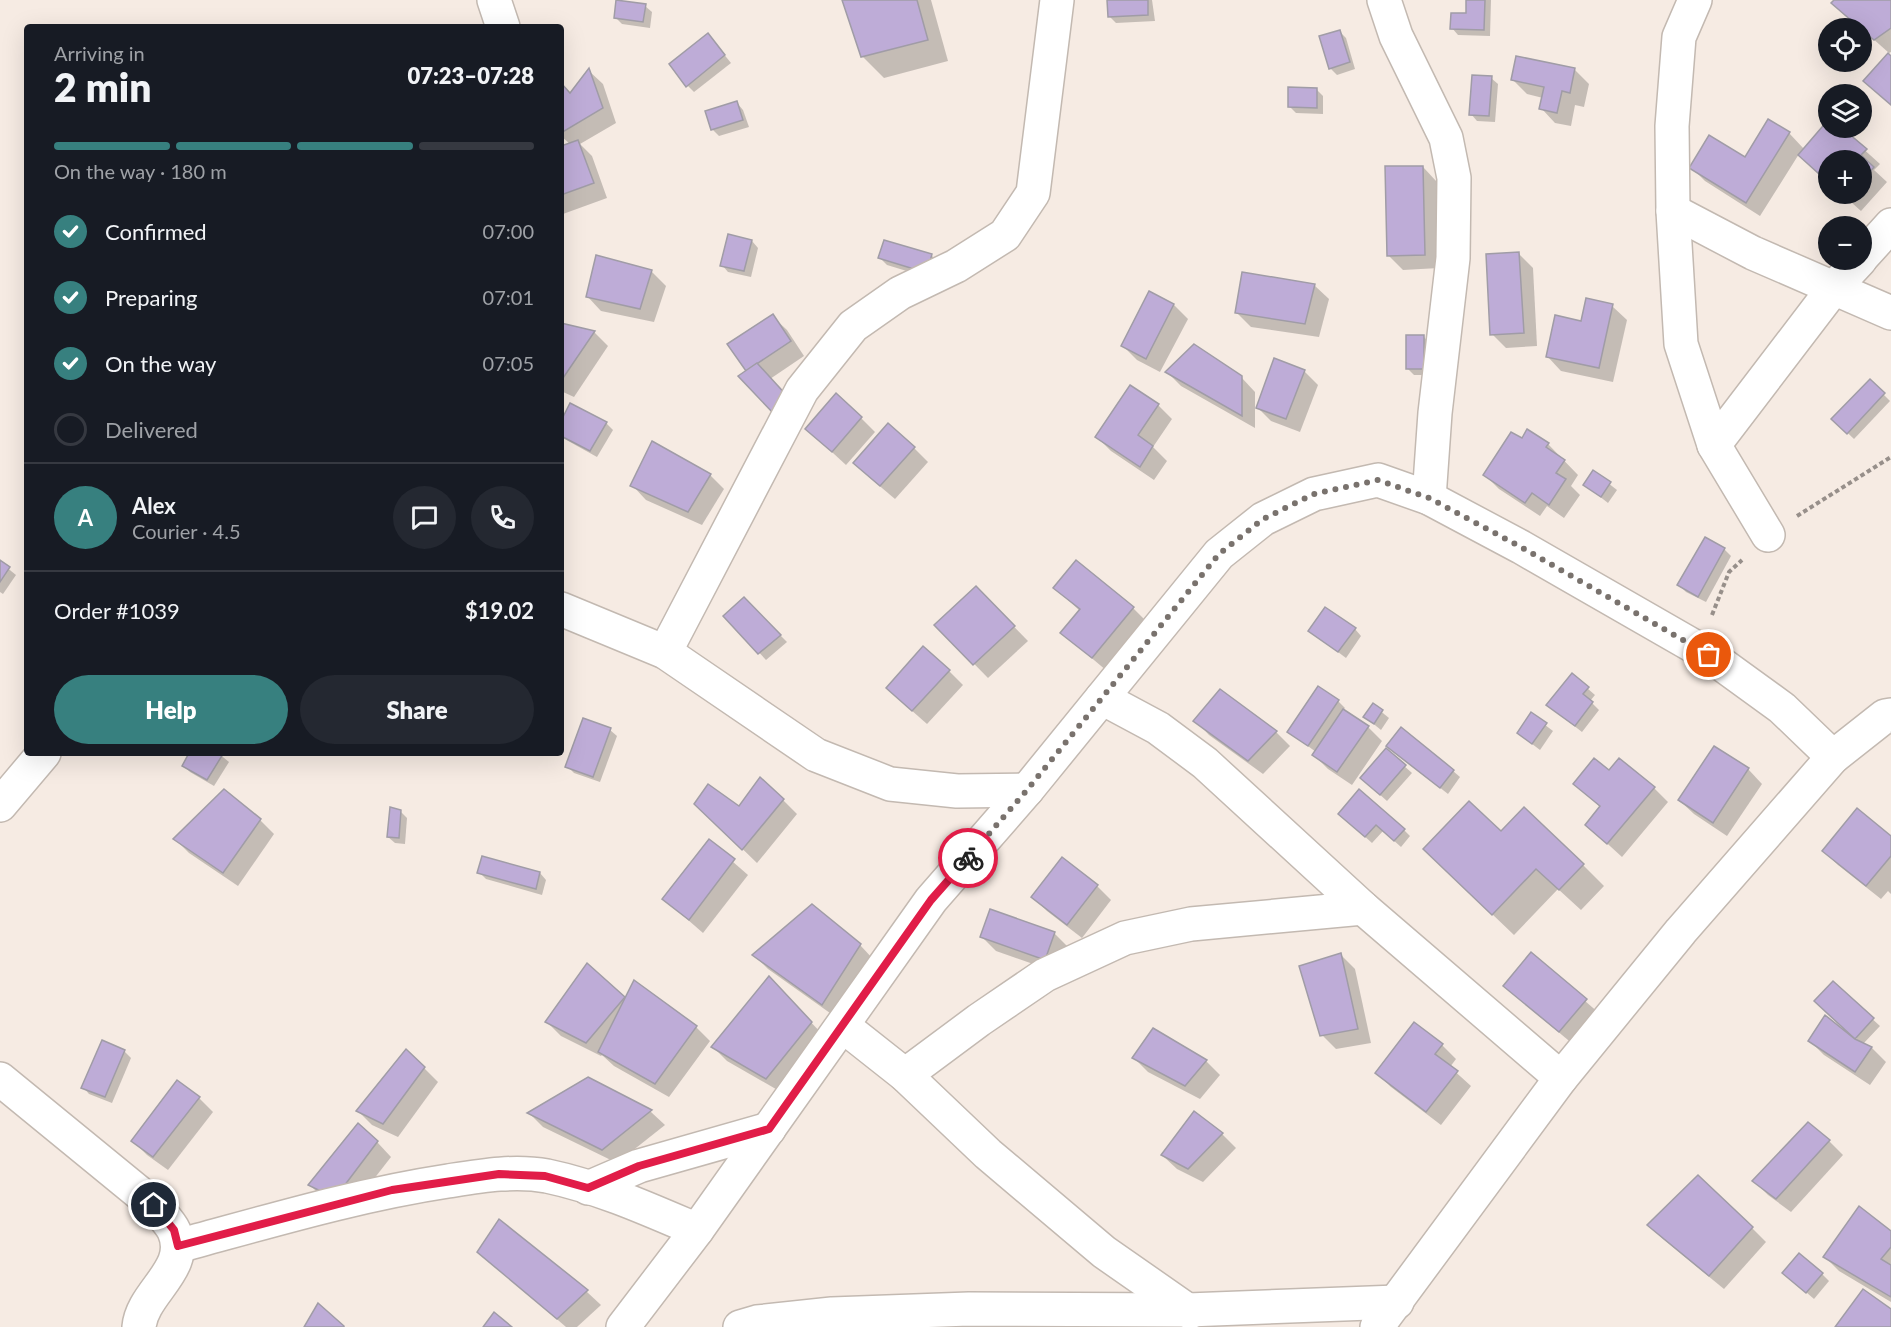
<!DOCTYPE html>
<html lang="en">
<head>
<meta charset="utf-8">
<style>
  :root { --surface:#171b24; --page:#242831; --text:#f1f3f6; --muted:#9ea1a6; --line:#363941; --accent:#37807f }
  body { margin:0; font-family:Lato,sans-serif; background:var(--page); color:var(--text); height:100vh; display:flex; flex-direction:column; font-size:22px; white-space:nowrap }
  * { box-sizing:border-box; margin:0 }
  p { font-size:20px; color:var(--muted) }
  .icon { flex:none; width:33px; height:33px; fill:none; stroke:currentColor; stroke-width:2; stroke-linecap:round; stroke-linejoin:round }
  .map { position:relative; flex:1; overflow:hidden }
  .panel { position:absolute; left:24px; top:24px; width:540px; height:732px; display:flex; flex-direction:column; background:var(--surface); border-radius:6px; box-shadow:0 6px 24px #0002 }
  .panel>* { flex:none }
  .tools { position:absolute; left:1818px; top:18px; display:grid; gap:12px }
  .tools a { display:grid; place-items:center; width:54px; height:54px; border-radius:50%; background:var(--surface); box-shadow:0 6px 24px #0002; font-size:30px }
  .pin { position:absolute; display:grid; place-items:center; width:51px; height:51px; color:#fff; margin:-26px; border:3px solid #fff; border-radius:50%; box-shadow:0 2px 6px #0007 }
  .courier { position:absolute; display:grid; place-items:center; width:60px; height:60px; margin:-30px; border:4px solid #e11d48; border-radius:50%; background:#fff; color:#222; box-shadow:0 2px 8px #0007 }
  .summary em { font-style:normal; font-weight:800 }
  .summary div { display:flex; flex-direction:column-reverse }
  .summary { display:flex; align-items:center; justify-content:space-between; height:102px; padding:0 30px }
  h1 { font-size:39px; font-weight:800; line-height:45px }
  .bar { display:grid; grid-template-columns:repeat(4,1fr); gap:9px 6px; align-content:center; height:72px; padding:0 30px }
  .bar i { height:8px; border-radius:4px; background:var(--line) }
  .bar .on { background:var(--accent) }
  .bar p { grid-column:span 4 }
  .line { display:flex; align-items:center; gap:15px; padding:0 30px; border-top:2px solid var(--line) }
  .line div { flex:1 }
  .round { display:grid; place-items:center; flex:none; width:63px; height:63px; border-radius:32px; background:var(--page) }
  ol { padding:0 30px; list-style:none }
  li { display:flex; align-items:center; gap:18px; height:66px }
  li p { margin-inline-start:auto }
  li .icon { padding:6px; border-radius:50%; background:var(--accent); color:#fff; stroke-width:4 }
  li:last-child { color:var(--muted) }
  li i { width:33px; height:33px; border:3px solid var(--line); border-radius:50% }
  .button { display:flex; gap:12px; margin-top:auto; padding:12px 30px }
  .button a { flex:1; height:69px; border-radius:36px; background:var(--accent); color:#fff; font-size:24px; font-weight:800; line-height:69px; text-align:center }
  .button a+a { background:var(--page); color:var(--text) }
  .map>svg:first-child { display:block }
</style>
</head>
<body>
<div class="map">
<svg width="1891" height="1327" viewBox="0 0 1891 1327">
  <rect width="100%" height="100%" fill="#f6ebe3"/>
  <g fill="#0003">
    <path d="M843 0H931L948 61 884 78 862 56Z"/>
    <path d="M1109 0H1152L1155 21 1116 23 1109 16Z"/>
    <path d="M1468 0H1491L1490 36 1458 35 1452 28 1468 15Z"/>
    <path d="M1836 0H1891V52L1889 53 1862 29Z"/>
    <path d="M645 6 652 12 650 28 622 24 615 17Z"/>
    <path d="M1340 32 1346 38 1355 69 1337 75 1330 68Z"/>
    <path d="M714 42 731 63 694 92 688 86Z"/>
    <path d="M1574 69 1589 84 1584 107 1575 105 1571 126 1555 123 1541 108 1543 98 1527 94 1513 80Z"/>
    <path d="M589 71 603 84 616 123 580 144 592 156 607 198 563 214 561 211V148L570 144 561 136V83L571 94Z"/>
    <path d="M1491 78 1498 84 1495 122 1477 121 1471 114Z"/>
    <path d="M1316 89 1323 96V114L1296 113 1289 106Z"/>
    <path d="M737 103 743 110 749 127 719 136 712 129Z"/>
    <path d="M1828 122V128H1840L1880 164 1874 170 1887 182 1861 211 1842 194H1862V160H1828V182L1799 154 1760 216 1705 181 1691 167 1745 159 1789 133 1804 149Z"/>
    <path d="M1423 167 1437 182 1439 268 1403 270 1388 255Z"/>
    <path d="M752 241 758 248 751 277 728 272 722 265Z"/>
    <path d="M885 242 932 256 938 262 933 279 887 265 880 258Z"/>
    <path d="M1519 254 1533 268 1537 346 1506 348 1492 334Z"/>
    <path d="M597 257 652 272 666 286 654 322 601 311 587 296Z"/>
    <path d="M1314 285 1329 299 1319 337 1251 327 1237 313Z"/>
    <path d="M1150 293 1174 305 1188 319 1160 372 1137 360 1123 346Z"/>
    <path d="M1612 306 1627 320 1613 382 1561 371 1547 356 1582 322Z"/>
    <path d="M772 316 787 330 804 356 770 379 748 371Z"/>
    <path d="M561 324 594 332 608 346 574 397 561 391Z"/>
    <path d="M1424 337 1430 344V375H1414L1407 368Z"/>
    <path d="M1304 371 1318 385 1300 432 1271 421 1257 407Z"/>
    <path d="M1167 372 1241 377 1255 392V428L1181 386Z"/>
    <path d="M1870 381 1890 401 1854 439 1833 419Z"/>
    <path d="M1158 405 1172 419 1153 447 1167 461 1154 480 1111 451 1097 437Z"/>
    <path d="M861 418 875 432 846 465 807 429Z"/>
    <path d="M606 423 613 430 597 457 561 437V424Z"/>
    <path d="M1522 440 1548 444 1578 475 1571 486 1580 495 1564 518 1547 506 1540 516 1499 489 1485 475Z"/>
    <path d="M914 448 928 462 895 499 869 477Z"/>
    <path d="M1594 472 1617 490 1608 503 1585 485Z"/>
    <path d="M710 475 724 489 702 525 646 500 632 485Z"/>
    <path d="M1706 539 1724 549 1731 556 1706 602 1686 592 1679 585Z"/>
    <path d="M0 562 16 575 3 594 0 592Z"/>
    <path d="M976 588 1028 641 988 678 936 625Z"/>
    <path d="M1055 588 1133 608 1147 622 1107 671 1062 633 1080 611Z"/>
    <path d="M744 599 787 642 766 660 725 616Z"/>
    <path d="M1355 629 1361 636 1346 658 1310 631Z"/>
    <path d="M949 671 963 685 927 724 902 702Z"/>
    <path d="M1572 675 1595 695 1590 701 1599 710 1582 732 1555 711Z"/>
    <path d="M1338 701 1345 708 1343 710 1368 727 1382 741 1352 785 1328 769 1314 755 1316 752 1289 732Z"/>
    <path d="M1373 705 1389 718 1381 730 1365 717Z"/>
    <path d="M1532 715 1553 731 1540 750 1518 733Z"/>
    <path d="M1195 720 1276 732 1290 746 1263 774 1209 735Z"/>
    <path d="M610 730 617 736 600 782 574 773 567 766Z"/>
    <path d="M1386 750 1412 773 1387 801 1369 785Z"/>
    <path d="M1395 752 1453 771 1460 777 1448 794Z"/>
    <path d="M191 753H218L229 762 214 786 190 772 184 766Z"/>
    <path d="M1748 769 1762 784 1727 836 1694 814 1679 800Z"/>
    <path d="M1609 772 1654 788 1668 802 1622 857 1587 825 1601 808 1575 784Z"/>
    <path d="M224 791 260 820 274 834 238 886 189 853 175 839Z"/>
    <path d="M783 800 797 814 757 863 696 804 739 808Z"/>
    <path d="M400 811 407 818 405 844 395 843 388 837Z"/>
    <path d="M1340 814 1404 830 1410 836 1401 847 1383 831 1372 843Z"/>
    <path d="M1891 838V894L1888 891 1881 899 1838 865 1824 851Z"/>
    <path d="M709 841 748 875 703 933 664 899Z"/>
    <path d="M1583 865 1604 886 1581 910 1558 889 1514 935 1446 870Z"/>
    <path d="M479 872 540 873 546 880 542 895 486 879Z"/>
    <path d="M1097 886 1111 900 1082 938 1047 911 1033 897Z"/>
    <path d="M1054 933 1068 947 1059 973 996 951 982 937Z"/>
    <path d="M860 945 874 960 837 1018 768 969 754 955Z"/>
    <path d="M1531 954 1600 1014 1574 1045 1520 1000Z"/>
    <path d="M1341 955 1355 969 1371 1043 1336 1049 1322 1035Z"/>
    <path d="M588 965 626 1000 634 982 696 1027 710 1041 669 1097 614 1066 602 1055 601 1056 561 1036 547 1022Z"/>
    <path d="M1833 983 1880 1026 1863 1044 1872 1048 1886 1062 1870 1085 1824 1055 1810 1041H1856L1857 1039 1823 1008Z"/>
    <path d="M783 993 825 1037 781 1092 727 1061 713 1047Z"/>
    <path d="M1153 1030 1206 1061 1220 1075 1200 1099 1148 1072 1134 1058Z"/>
    <path d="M1442 1045 1456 1059 1450 1067 1471 1086 1441 1125 1391 1087 1377 1073Z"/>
    <path d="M124 1051 131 1058 112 1103 89 1094 83 1087Z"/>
    <path d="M424 1068 438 1082 398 1137 372 1125 358 1111Z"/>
    <path d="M588 1079 651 1112 665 1125 617 1163 543 1127 529 1113Z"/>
    <path d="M199 1098 213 1112 168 1170 147 1155 133 1141Z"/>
    <path d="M1194 1113 1222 1134 1236 1148 1203 1182 1177 1169 1162 1155Z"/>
    <path d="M1829 1141 1843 1155 1791 1212 1768 1195 1754 1181Z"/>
    <path d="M377 1142 391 1157 349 1211 324 1199 310 1185Z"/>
    <path d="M500 1221 587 1292 601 1305 577 1327H566L479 1252Z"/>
    <path d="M1649 1225 1752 1228 1766 1242 1724 1289 1663 1239Z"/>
    <path d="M1891 1233V1302L1839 1271 1825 1257Z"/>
    <path d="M1822 1274 1829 1281 1814 1299 1791 1279Z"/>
  </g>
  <g fill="#beacd7" stroke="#a09ca6" stroke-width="1.5">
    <path d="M616 0 646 4 643 22 614 18Z"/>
    <path d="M842 0H917L928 40 861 57Z"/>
    <path d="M1107 0H1148V15L1108 17Z"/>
    <path d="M1466 0H1485L1484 30 1450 29 1451 13H1466Z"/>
    <path d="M1834 0H1891V28L1874 40 1831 3Z"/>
    <path d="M1340 30 1350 62 1329 69 1319 36Z"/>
    <path d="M708 33 725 55 686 87 669 64Z"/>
    <path d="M1888 53 1891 56V105L1863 81Z"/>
    <path d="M1516 56 1575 68 1570 93 1562 91 1557 113 1539 109 1544 87 1511 80Z"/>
    <path d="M589 68 603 108 561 133V83L570 93Z"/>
    <path d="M1472 75 1492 76 1489 116 1469 115Z"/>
    <path d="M1288 87 1317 88V108L1288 107Z"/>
    <path d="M737 101 743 120 711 130 705 111Z"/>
    <path d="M1768 119 1790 132 1746 203 1689 168 1709 135 1745 157Z"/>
    <path d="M1828 120V128H1842L1867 149 1861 155 1874 167 1862 181V160H1828V182L1798 155Z"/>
    <path d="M578 140 594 183 561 195V146Z"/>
    <path d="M1385 166H1423L1425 255 1387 256Z"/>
    <path d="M728 234 752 240 744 271 720 266Z"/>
    <path d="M884 240 932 254 927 273 878 258Z"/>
    <path d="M1519 252 1524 333 1490 335 1486 254Z"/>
    <path d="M596 255 652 270 640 309 586 297Z"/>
    <path d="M1242 272 1315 284 1305 324 1235 313Z"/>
    <path d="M1149 291 1174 304 1146 359 1121 346Z"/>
    <path d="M1586 298 1613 304 1599 368 1546 357 1555 315 1581 321Z"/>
    <path d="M773 314 791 341 746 371 727 344Z"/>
    <path d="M561 323 595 331 561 381Z"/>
    <rect x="1406" y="335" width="18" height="34"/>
    <path d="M1194 344 1242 376V416L1165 372Z"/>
    <path d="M1274 358 1305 370 1286 419 1256 408Z"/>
    <path d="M757 363 789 398 773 413 738 376Z"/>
    <path d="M1870 379 1885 393 1847 434 1831 419Z"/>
    <path d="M1130 385 1159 404 1138 435 1153 446 1140 467 1095 437Z"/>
    <path d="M836 393 862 417 832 452 805 429Z"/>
    <path d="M570 403 607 422 590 451 561 436V421Z"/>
    <path d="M888 423 915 447 880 486 853 463Z"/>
    <path d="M1527 429 1549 443 1546 447 1565 460 1556 473 1566 479 1549 505 1532 493 1525 503 1483 475 1511 432 1522 438Z"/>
    <path d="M652 441 711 474 688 512 630 486Z"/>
    <path d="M1593 470 1611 482 1601 497 1583 485Z"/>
    <path d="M1705 537 1725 548 1698 597 1677 585Z"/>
    <path d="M0 560 10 567 0 582Z"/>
    <path d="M1076 560 1134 607 1092 658 1060 633 1080 609 1053 588Z"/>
    <path d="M976 586 1015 626 973 665 934 625Z"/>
    <path d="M744 597 781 635 758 654 723 616Z"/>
    <path d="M1325 607 1356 628 1338 652 1308 631Z"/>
    <path d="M923 646 950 670 912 711 886 688Z"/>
    <path d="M1572 673 1589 687 1583 694 1593 702 1575 726 1546 705Z"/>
    <path d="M1318 686 1339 700 1308 746 1287 732Z"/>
    <path d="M1220 689 1277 731 1248 761 1193 721Z"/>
    <path d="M1373 703 1383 710 1374 724 1363 717Z"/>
    <path d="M1343 709 1369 726 1337 772 1312 755Z"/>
    <path d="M1531 712 1547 723 1532 744 1517 733Z"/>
    <path d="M583 718 611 728 593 777 565 767Z"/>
    <path d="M1401 727 1454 770 1440 788 1386 746Z"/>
    <path d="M1714 746 1749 768 1713 823 1678 800Z"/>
    <path d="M1386 748 1406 765 1380 795 1360 778Z"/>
    <path d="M189 753H221L223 754 207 780 182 766Z"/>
    <path d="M1594 758 1609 770 1619 758 1655 787 1607 844 1585 825 1600 806 1573 784Z"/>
    <path d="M760 777 784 799 742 850 694 804 708 784 739 806Z"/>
    <path d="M224 789 261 819 223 873 173 839Z"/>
    <path d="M1359 789 1405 829 1394 841 1376 825 1365 837 1338 814Z"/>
    <path d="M1469 801 1501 831 1524 807 1584 864 1559 890 1536 869 1492 915 1423 849Z"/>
    <path d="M390 807 401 810 399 838 387 837Z"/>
    <path d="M1857 808 1891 836V856L1866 886 1822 851Z"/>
    <path d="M709 839 735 859 689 920 662 899Z"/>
    <path d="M482 856 540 872 536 889 477 873Z"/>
    <path d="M1062 857 1098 885 1067 925 1031 897Z"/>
    <path d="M812 904 861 944 822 1005 752 955Z"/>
    <path d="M990 909 1055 932 1045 960 980 937Z"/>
    <path d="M1531 952 1587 999 1559 1032 1503 986Z"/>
    <path d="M1341 953 1358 1029 1320 1036 1299 966Z"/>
    <path d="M587 963 625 997 586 1043 545 1022Z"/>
    <path d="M769 976 812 1022 766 1079 711 1047Z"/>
    <path d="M634 980 697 1026 655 1084 598 1052Z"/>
    <path d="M1833 981 1874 1018 1855 1039 1814 1001Z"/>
    <path d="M1825 1015 1855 1039 1872 1047 1855 1072 1808 1041Z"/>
    <path d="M1414 1022 1443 1044 1435 1054 1458 1071 1426 1112 1375 1073Z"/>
    <path d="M1153 1028 1207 1060 1185 1086 1132 1058Z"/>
    <path d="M102 1040 125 1050 105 1097 81 1088Z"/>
    <path d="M406 1049 425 1067 383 1124 356 1111Z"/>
    <path d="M588 1077 652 1110 602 1150 527 1113Z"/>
    <path d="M177 1080 200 1097 153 1157 131 1141Z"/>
    <path d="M1194 1111 1223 1133 1188 1169 1161 1155Z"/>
    <path d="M1808 1122 1830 1140 1776 1199 1752 1181Z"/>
    <path d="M358 1123 378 1141 335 1198 308 1185Z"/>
    <path d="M1698 1175 1753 1227 1709 1276 1647 1225Z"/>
    <path d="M1859 1206 1891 1231V1247L1881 1259 1891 1265V1297L1823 1257Z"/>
    <path d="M499 1219 588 1290 557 1319 477 1252Z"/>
    <path d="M1799 1253 1823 1273 1806 1293 1782 1273Z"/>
    <path d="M1863 1289 1891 1309V1327H1835Z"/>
    <path d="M318 1303 344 1326V1327H304Z"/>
    <path d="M494 1312 512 1327H483Z"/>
  </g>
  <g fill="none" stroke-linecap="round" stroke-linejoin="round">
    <defs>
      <g id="minor">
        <path d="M494 0 503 27"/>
        <path d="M1384 0 1396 36 1446 138 1454 178 1453 258 1435 413 1429 498"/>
        <path d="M1695 0 1679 37 1672 126 1673 211 1681 344 1714 445 1768 535"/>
        <path d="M1673 211 1753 253 1891 313"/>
        <path d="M1862 257 1891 225"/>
        <path d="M1714 445 1833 289 1860 260"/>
        <path d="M561 609 665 652 816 755 890 784 957 791 1027 790"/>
        <path d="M665 652 802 390 853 326 900 293 956 266 1005 235 1033 193 1057 0"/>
        <path d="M1102 698 1158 728 1205 763 1363 908 1561 1078"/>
        <path d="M0 805 44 753"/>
        <path d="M843 1026 905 1075 988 1154 1104 1252 1190 1312"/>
        <path d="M905 1075 979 1020 1045 975 1125 938 1191 924 1363 908"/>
        <path d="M0 1079 154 1205C160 1213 170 1222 174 1231 191 1269 142 1292 139 1327"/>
        <path d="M588 1188 639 1166 769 1129"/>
        <path d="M178 1246C267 1222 356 1195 448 1181 480 1176 514 1170 547 1176 599 1187 648 1209 697 1230"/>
        <path d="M623 1327 697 1230 931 900 1027 790 1219 554 1263 519 1314 494 1378 480 1429 498 1521 547 1709 655 1782 708 1833 757"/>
        <path d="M740 1327 757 1322 832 1314 969 1309 1188 1310 1397 1302"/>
        <path d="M1377 1327 1561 1078 1681 931 1833 757 1885 716 1891 715"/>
      </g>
    </defs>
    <use href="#minor" stroke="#c3b9b1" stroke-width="36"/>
    <g stroke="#978f8a" stroke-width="4" stroke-dasharray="4.5 3" stroke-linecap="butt">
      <path d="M1797 516 1891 457"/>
      <path d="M1712 615 1729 572 1742 560"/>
    </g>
    <use href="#minor" stroke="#fff" stroke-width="33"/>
  </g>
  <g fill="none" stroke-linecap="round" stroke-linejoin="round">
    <path stroke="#79726d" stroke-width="6" stroke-dasharray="0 10.8" d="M968 858 1027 790 1219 554 1263 519 1314 494 1378 480 1429 498 1521 547 1709 655"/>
    <path stroke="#e11d48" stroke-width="8" d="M154 1205 174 1230 178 1246 392 1190 499 1174 545 1176 588 1188 639 1166 769 1129 931 900 968 858"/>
  </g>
</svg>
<div class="tools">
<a><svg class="icon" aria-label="locate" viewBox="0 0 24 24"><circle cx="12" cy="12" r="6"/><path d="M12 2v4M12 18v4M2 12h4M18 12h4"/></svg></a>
<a><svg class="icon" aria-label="layers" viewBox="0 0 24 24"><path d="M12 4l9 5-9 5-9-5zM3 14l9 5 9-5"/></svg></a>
<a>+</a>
<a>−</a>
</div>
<div class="pin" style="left:1709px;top:655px;background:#ea580c"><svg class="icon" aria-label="bag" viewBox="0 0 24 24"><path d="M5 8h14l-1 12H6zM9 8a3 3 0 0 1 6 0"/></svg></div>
<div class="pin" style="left:154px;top:1205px;background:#1f2937"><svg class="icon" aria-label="home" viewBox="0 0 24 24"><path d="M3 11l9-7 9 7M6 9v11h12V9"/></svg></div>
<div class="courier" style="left:968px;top:858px"><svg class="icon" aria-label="bike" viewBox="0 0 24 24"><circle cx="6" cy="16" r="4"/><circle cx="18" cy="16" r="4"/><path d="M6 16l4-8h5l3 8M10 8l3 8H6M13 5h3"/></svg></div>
<section class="panel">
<div class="summary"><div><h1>2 min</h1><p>Arriving in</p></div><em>07:23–07:28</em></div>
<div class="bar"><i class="on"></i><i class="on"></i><i class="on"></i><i></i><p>On the way · 180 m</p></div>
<ol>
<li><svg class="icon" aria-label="check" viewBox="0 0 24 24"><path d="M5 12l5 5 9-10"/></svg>Confirmed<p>07:00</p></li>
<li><svg class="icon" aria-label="check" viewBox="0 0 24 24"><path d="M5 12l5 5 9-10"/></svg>Preparing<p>07:01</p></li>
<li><svg class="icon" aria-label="check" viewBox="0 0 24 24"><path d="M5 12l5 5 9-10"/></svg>On the way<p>07:05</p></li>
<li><i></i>Delivered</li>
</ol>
<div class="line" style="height:108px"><b class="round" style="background:var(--accent);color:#fff">A</b><div><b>Alex</b><p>Courier · 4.5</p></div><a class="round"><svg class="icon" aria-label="chat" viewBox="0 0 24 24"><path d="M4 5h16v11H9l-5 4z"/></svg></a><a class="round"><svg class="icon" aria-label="phone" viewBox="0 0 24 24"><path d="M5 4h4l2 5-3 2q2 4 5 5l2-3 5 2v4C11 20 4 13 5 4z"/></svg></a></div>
<div class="line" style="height:78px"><div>Order #1039</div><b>$19.02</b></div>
<div class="button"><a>Help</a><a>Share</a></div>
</section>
</div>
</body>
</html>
